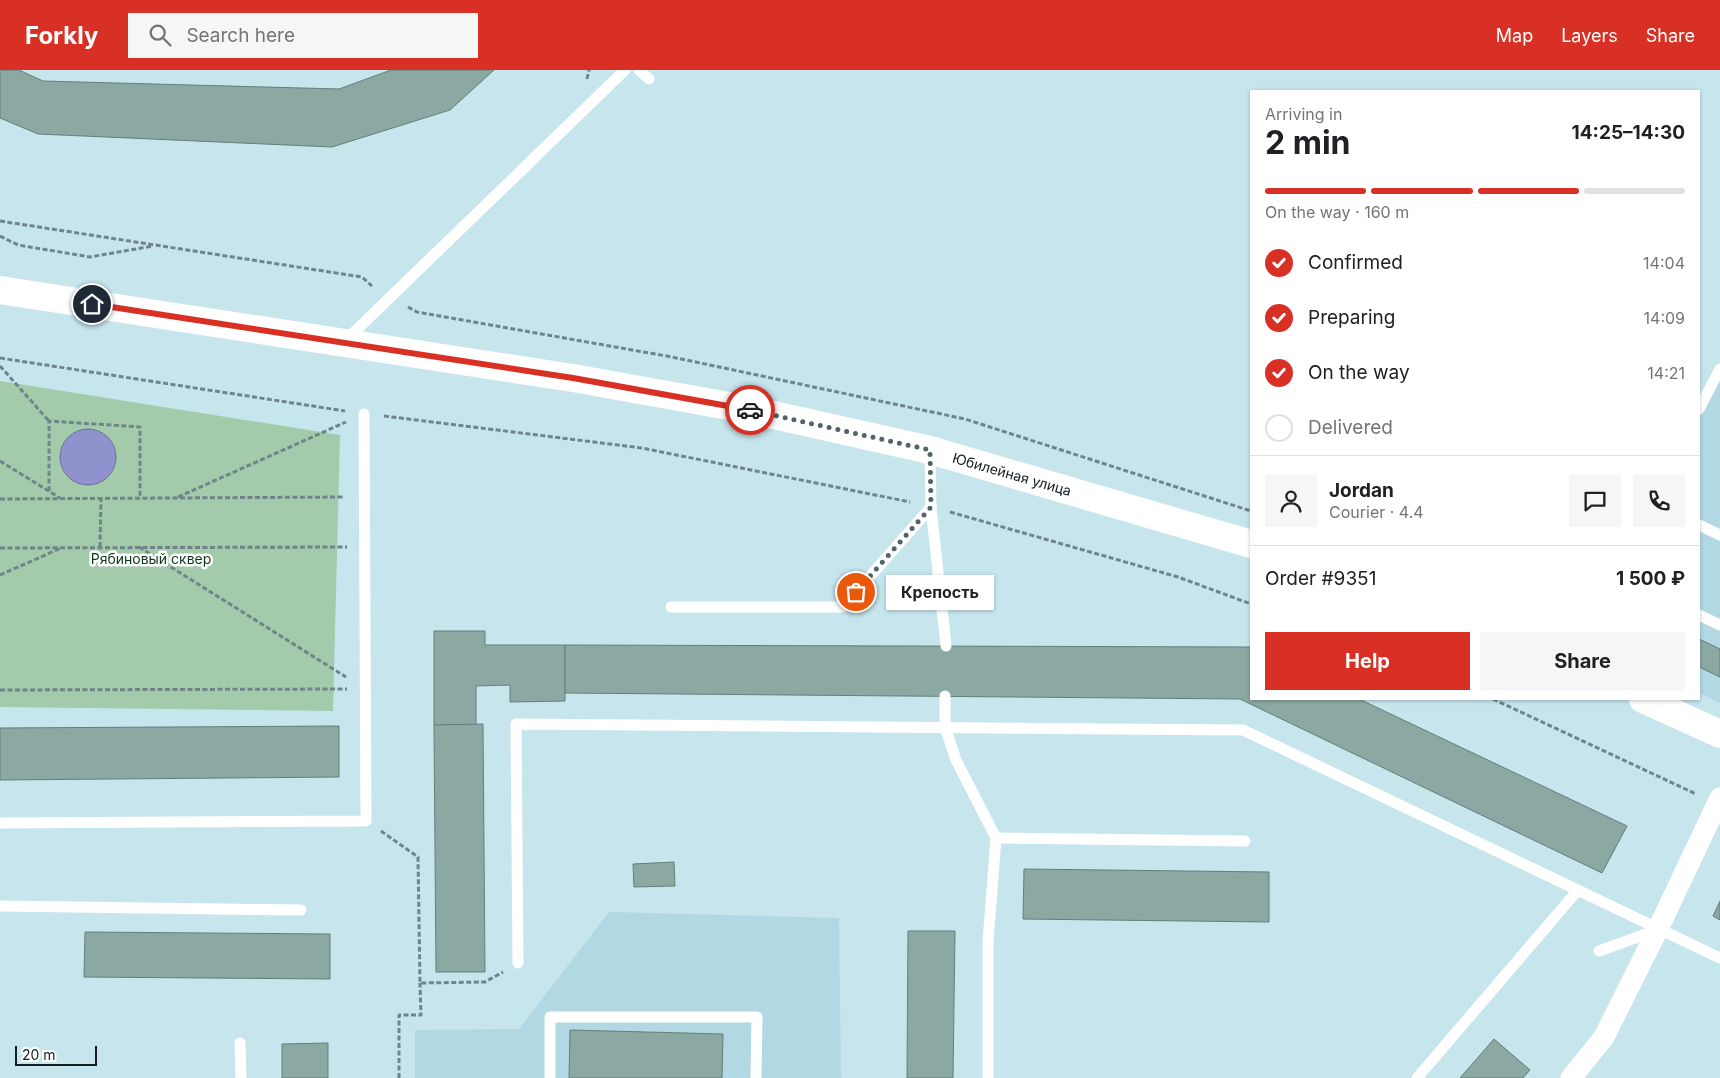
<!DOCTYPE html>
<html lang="en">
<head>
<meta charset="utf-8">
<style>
  :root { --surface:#fff; --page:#f6f6f6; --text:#202124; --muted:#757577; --line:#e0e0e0; --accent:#d93025 }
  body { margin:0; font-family:Inter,sans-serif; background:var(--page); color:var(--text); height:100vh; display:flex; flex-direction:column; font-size:19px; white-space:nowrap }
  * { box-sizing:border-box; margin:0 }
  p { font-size:16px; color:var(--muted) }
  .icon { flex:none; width:28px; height:28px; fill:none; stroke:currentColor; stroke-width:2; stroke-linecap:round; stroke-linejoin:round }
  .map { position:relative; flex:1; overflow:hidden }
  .drawer { position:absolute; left:1250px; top:20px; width:450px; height:610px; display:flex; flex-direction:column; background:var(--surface); border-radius:0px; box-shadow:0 1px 4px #0004 }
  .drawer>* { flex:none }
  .scale { position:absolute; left:15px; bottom:12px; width:82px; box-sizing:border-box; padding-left:5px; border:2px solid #131e21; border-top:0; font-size:14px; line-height:18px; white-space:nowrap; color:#131e21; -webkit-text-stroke:4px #fff; paint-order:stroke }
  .pin { position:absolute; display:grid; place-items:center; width:42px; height:42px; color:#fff; margin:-21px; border:2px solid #fff; border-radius:50%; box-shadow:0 1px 5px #0007 }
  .courier { position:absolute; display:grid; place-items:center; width:50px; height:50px; margin:-25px; border:4px solid #d93025; border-radius:50%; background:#fff; color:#222; box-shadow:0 1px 6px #0007 }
  .bubble { position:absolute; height:35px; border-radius:0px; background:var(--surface); box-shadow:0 1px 4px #0004; font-size:16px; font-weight:700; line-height:35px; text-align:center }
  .headline em { font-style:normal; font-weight:700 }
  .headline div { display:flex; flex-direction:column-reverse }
  .headline { display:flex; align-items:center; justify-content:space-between; height:85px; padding:0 15px }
  h1 { font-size:32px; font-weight:700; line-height:38px }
  .bar { display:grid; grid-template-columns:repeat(4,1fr); gap:8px 5px; align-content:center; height:60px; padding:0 15px }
  .bar i { height:6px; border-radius:4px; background:var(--line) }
  .bar .selected { background:var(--accent) }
  .bar p { grid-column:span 4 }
  .line { display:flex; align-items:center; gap:12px; padding:0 15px; border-top:1px solid var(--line) }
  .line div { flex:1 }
  .round { display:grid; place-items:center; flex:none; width:52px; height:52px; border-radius:0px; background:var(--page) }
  ol { padding:0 15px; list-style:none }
  li { display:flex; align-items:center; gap:15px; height:55px }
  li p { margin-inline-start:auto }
  li .icon { padding:5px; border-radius:50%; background:var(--accent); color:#fff; stroke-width:4 }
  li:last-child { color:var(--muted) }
  li i { width:28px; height:28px; border:2px solid var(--line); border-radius:50% }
  .primary-button { display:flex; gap:10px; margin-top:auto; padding:10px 15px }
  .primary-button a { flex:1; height:58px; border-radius:0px; background:var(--accent); color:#fff; font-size:20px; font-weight:700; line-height:58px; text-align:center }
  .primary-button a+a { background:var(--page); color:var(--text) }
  header { display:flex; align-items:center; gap:30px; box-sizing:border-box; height:70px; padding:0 25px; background:var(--accent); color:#fff }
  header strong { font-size:24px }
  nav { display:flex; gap:28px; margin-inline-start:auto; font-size:18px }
  .search { width:350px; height:45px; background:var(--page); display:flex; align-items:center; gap:12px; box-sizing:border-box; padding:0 18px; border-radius:0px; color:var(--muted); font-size:19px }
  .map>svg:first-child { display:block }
</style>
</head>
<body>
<header>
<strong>Forkly</strong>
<div class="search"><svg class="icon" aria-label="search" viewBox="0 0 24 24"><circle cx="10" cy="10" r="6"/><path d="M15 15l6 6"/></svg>Search here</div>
<nav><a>Map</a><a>Layers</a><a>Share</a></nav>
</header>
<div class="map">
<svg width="1720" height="1008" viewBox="0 0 1720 1008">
  <rect width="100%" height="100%" fill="#c6e5ed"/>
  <g fill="#b2d9e3">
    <path d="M1720 298V633L1699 623V333Z"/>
    <path d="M609 842 839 848 841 1008H415V960L519 959Z"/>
  </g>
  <path fill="#a3caaa" d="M0 311 340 365 333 641 0 637Z"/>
  <circle fill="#8f92cd" stroke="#6a6f99" cx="88" cy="387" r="28"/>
  <g fill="#8ba8a3" stroke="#637f7a">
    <path d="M0 0H19L43 11 339 19 391 0H494L450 40 332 77 38 64 0 48Z"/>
    <path d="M434 561H485V575H565V631L510 632V615L476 616V655H434Z"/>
    <path d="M1699 569 1720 579V607L1699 597Z"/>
    <path d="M565 575 1251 577V629H1359L1627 756 1602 803 1240 629 565 623Z"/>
    <path d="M483 654 485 902H436L434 655Z"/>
    <path d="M339 656V707L0 710V658Z"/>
    <path d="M674 792 675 816 634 817 633 794Z"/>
    <path d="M1024 799 1269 802V852L1023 849Z"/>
    <path d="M1720 831V850L1713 846Z"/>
    <path d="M908 861H955L953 1008H907Z"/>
    <path d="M85 862 330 864V909L84 907Z"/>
    <path d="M570 960 723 964 722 1008H569Z"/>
    <path d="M1494 969 1530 1000 1523 1008H1460Z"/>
    <path d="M328 973V1008H282V974Z"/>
  </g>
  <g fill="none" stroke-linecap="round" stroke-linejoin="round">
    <g stroke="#6f858a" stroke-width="3" stroke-dasharray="5 2.5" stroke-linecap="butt">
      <path d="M587 9 589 0"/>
      <path d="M0 151 362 207 372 216"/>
      <path d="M0 166 18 175 90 187 153 176"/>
      <path d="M408 237 417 242 672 287 965 349 1251 441"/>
      <path d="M0 288 345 341"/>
      <path d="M0 296 49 351"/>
      <path d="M384 346 642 378 910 432"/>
      <path d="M0 391 60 428"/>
      <path d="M49 421V351L140 357V428"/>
      <path d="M178 427 346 352"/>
      <path d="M0 429 344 427"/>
      <path d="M950 442 1178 507 1251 534"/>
      <path d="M100 477 101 428"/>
      <path d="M139 477 346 607"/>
      <path d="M0 478 347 477"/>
      <path d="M0 505 61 478"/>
      <path d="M0 620 347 619"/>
      <path d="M1493 629 1696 724"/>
      <path d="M381 761 418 787 420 913 485 912 503 902"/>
      <path d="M399 1008V945H421L420 913"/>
    </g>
    <g stroke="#fff" stroke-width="11">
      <path d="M639 0 649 9"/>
      <path d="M346 270 625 0"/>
      <path d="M1699 339 1720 299"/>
      <path d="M930 380 931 437 946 576"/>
      <path d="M1699 455 1720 465"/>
      <path d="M671 537H843L931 437"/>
      <path d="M1699 545 1720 555"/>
      <path d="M945 626V657L956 690 996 768 988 871V1008"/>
      <path d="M0 753 366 751 364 344"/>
      <path d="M996 768 1245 771"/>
      <path d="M0 836 301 840"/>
      <path d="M1599 881 1657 860"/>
      <path d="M518 893 516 654 1243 660 1720 888"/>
      <path d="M240 973 241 1008"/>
      <path d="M550 1008V947H757L756 1008"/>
      <path d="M1417 1008 1578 820"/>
    </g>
    <path stroke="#fff" stroke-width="21" d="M1571 1008 1604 967 1658 859 1720 728"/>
    <g stroke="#fff" stroke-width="28">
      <path d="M0 220 573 308 751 340 930 380 1251 474"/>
      <path d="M1643 629 1720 664"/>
    </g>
  </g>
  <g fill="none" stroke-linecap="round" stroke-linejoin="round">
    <path stroke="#526468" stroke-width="5" stroke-dasharray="0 9" d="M750 340 930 380 931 437 856 522"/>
    <path stroke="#d93025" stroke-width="6" d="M92 234 573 308 750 340"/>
  </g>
  <g text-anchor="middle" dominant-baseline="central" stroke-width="5" stroke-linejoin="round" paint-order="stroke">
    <g font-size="14" fill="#131e21" stroke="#fff">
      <text transform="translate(1012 404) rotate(16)">Юбилейная улица</text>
    </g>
    <g font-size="14" fill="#0c371a" stroke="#fff">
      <text x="151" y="488">Рябиновый сквер</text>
    </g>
  </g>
</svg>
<div class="scale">20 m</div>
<div class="pin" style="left:856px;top:522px;background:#ea580c"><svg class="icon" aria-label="bag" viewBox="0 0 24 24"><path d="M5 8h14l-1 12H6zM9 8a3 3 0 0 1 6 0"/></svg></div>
<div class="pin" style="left:92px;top:234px;background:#1f2937"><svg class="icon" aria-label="home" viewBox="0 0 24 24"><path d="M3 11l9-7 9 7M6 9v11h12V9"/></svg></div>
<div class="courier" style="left:750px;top:340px"><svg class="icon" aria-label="car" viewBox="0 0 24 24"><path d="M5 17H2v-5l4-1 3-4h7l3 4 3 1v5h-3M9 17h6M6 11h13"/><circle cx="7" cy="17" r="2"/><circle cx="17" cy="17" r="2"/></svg></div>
<div class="bubble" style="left:886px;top:505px;width:108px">Крепость</div>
<section class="drawer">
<div class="headline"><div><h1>2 min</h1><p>Arriving in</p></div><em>14:25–14:30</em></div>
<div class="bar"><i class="selected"></i><i class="selected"></i><i class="selected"></i><i></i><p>On the way · 160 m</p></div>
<ol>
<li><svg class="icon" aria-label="check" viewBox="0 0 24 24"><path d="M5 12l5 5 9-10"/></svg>Confirmed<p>14:04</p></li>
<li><svg class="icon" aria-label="check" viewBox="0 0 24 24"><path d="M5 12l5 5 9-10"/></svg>Preparing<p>14:09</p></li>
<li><svg class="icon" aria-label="check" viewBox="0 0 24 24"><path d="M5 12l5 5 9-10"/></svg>On the way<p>14:21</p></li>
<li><i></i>Delivered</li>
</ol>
<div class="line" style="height:90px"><a class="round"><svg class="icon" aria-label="person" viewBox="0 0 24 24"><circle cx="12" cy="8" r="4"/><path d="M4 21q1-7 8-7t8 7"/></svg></a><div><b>Jordan</b><p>Courier · 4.4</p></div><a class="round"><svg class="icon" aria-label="chat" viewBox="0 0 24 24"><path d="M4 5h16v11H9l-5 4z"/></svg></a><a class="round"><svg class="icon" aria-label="phone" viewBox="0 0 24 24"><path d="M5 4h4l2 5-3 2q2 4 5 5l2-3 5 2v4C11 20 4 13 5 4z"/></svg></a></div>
<div class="line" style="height:65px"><div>Order #9351</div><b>1 500 ₽</b></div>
<div class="primary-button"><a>Help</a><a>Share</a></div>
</section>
</div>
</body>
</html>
